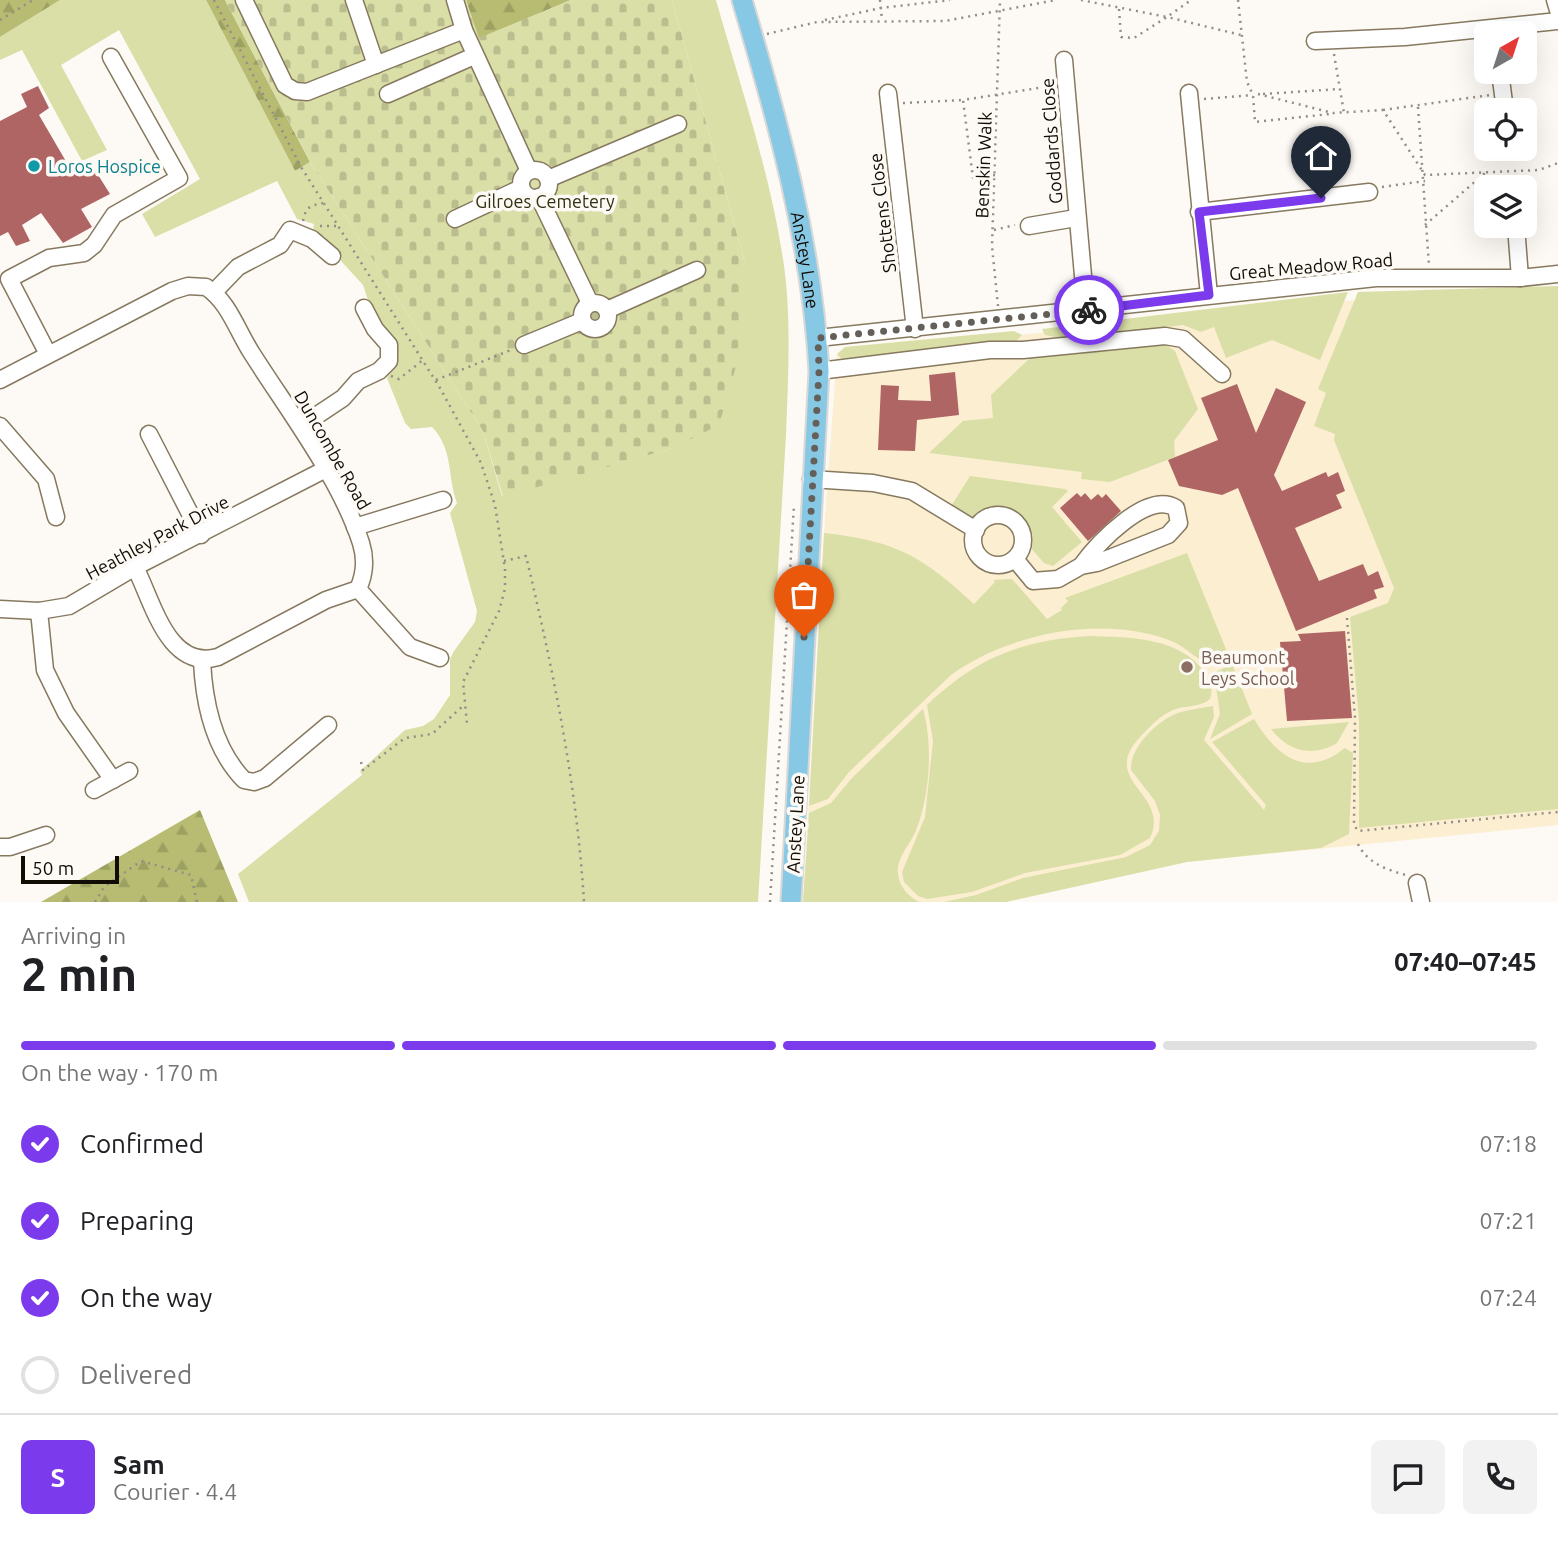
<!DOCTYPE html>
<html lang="en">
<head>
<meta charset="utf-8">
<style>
  :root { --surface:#fff; --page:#f2f2f2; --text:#202124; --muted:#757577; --line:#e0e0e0; --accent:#7c3aed }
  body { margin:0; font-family:Ubuntu,sans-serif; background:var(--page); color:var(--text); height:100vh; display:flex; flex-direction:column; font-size:26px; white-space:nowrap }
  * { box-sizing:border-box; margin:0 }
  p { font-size:23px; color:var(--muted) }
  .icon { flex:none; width:38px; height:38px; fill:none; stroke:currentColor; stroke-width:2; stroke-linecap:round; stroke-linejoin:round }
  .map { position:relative; height:902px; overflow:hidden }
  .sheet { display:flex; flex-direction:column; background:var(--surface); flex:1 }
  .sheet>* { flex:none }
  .needle { width:46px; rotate:39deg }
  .tools { position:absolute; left:1474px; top:21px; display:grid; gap:14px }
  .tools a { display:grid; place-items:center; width:63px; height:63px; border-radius:10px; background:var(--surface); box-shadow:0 7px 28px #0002; font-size:35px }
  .scale { position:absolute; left:21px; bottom:18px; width:98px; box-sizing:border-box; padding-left:7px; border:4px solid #110c04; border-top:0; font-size:19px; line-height:24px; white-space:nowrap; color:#110c04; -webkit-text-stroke:5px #fdfaf5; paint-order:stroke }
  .pin { position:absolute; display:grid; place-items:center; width:60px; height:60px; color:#fff; margin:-72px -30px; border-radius:50% 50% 50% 0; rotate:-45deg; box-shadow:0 0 7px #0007 }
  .pin .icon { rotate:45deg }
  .courier { position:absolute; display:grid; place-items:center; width:70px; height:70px; margin:-35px; border:5px solid #7c3aed; border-radius:50%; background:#fff; color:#222; box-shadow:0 2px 9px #0007 }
  .head em { font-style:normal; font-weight:600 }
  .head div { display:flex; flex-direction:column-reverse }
  .head { display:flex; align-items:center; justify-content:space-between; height:119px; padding:0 21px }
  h1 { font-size:46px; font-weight:600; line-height:52px }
  .bar { display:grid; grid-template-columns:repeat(4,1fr); gap:10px 7px; align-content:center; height:84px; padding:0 21px }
  .bar i { height:9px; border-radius:5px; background:var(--line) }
  .bar .on { background:var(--accent) }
  .bar p { grid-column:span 4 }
  .line { display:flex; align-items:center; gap:18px; padding:0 21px; border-top:2px solid var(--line) }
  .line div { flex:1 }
  .round { display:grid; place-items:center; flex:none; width:74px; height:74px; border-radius:10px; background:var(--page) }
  ol { padding:0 21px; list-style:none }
  li { display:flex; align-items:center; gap:21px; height:77px }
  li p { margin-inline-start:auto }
  li .icon { padding:7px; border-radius:50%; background:var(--accent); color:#fff; stroke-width:4 }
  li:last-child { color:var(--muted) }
  li i { width:38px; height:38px; border:4px solid var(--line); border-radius:50% }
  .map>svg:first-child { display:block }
</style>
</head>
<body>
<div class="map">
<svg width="1558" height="902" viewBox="0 0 1558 902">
  <defs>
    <pattern id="forest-firs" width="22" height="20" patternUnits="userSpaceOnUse" patternTransform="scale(1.75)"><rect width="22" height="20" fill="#b7bc72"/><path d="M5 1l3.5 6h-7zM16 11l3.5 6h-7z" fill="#9ca061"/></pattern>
    <pattern id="cemetery-stones" width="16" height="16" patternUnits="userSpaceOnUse" patternTransform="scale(1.75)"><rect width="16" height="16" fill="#dadfa7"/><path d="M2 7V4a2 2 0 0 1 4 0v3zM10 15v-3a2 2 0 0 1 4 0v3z" fill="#babe8e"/></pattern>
  </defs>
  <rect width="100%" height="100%" fill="#fdfaf5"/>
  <path fill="#fceed1" d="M1460 296 1558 300V825L1187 862 1006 902H803L825 516 837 354 1355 300Z"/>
  <g fill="#dadfa7">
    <path d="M60 0H206L295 171 310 162 483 431 502 496 673 448 745 263 672 0H716C740 85 770 172 783 259 792 316 788 378 786 435L758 902H249L238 874 362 775 360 771 405 730 423 726 434 719 450 695V659L454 651 475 622 477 611 450 513 457 503C447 477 454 450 432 427L411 429 405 423 387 378 398 358V350L370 306 363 285 342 262 325 237 313 230 314 224 297 219 277 181 155 237 142 214 200 179 119 30 61 65 107 150 82 161 22 50 0 60V37Z"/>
    <path d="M1558 286V809L1359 828V721L1350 617 1388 603 1394 588 1334 440 1335 434 1314 426 1326 393 1318 389 1358 292Z"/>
    <path d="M1348 292 1320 360 1272 340 1226 358 1214 327 1201 332 1183 325 1070 340 1045 335 1042 329Z"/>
    <path d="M1014 331 1022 335 1015 342 845 362 837 354 845 347Z"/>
    <path d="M1163 343 1175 351 1198 409 1174 441 1175 457 1110 482 1081 479 1082 472 929 453 963 421 993 418 991 395 1030 358Z"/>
    <path d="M970 476 1065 489 1068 491 1052 507 1082 542 1053 566 1044 563 1028 545C1030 537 1029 531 1024 523 1007 497 989 516 967 518L950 508Z"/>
    <path d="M824 533C896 541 922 556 974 604L995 582 993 580 1012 579 1047 619 1062 610 1061 608 1068 601 1065 598 1187 553 1230 659 1210 666C1196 659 1185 646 1169 640 1100 615 1010 633 951 675L849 772 828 799 809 806Z"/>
    <path d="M1089 636C1129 637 1181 637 1205 673 1211 682 1213 689 1210 699L1206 702C1194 708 1181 705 1169 712 1157 718 1149 728 1140 737 1098 782 1171 793 1150 838L1120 855 1025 873 972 892 927 899 918 896 904 882 902 872 925 817 933 741 927 705C976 658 1022 640 1089 636Z"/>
    <path d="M1232 664 1252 714 1210 739 1220 714 1214 673Z"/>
    <path d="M1213 706 1214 717 1204 740 1264 810 1266 805 1212 742 1254 719C1276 755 1305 780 1345 748L1353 753 1349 834 1321 848 1187 862 1006 902H944L976 895 1023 878 1126 857 1150 845 1159 831 1160 815 1155 801 1131 770C1130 748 1155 723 1175 714 1186 710 1202 708 1213 706Z"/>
    <path d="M923 709C933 744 930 793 917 828 912 842 900 853 898 867 896 882 906 896 919 902H803L809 813 831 803 852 778Z"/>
    <path d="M1349 722 1337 743C1311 758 1288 751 1271 729Z"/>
  </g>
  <g fill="url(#forest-firs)">
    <path d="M0 0H60L0 37Z"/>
    <path d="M206 0H225L310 162 295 171Z"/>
    <path d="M466 0H571L478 39Z"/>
    <path d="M200 810 238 902H41Z"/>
  </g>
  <path fill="url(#cemetery-stones)" d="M225 0H466L479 38 571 0H672L745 263 737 363 719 425 673 448 503 497 483 431 310 162Z"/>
  <g fill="#b06565">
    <path d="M38 86 49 108 39 115 71 170 90 162 110 194 81 209 92 227 63 243 41 213 22 225 30 241 16 246 8 232 0 236V121L27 107 21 94Z"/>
    <path d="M955 372 959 415 917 420 915 451 878 450 881 385 899 386 898 400 931 401 929 375Z"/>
    <path d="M1237 384 1256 433 1276 388 1306 402 1274 475 1282 491 1326 472 1328 477 1338 472 1345 491 1336 495 1342 508 1295 528 1319 581 1363 564 1368 576 1378 571 1384 587 1374 590 1377 598 1296 631 1238 488 1222 495 1179 486 1168 460 1218 440 1201 398Z"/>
    <path d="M1077 493 1081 497 1085 493 1091 500 1098 494 1102 498 1106 494 1121 511 1088 541 1060 508Z"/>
    <path d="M1345 631 1352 718 1287 721 1280 642 1301 641 1298 634Z"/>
  </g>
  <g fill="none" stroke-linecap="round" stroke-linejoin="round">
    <defs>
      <g id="minor">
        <path d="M244 0 285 85 295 91 307 92 464 30 455 0"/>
        <path d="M354 0 376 65"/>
        <path d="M1555 0 1558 10"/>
        <path d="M464 30 529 171"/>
        <path d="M1315 41 1405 37 1558 21"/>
        <path d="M1064 60 1086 310"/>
        <path d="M1500 72 1505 110"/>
        <path d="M888 93 915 329"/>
        <path d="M1189 93 1209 295"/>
        <path d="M388 94 474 56"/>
        <circle cx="535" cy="184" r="14"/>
        <path d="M548 179 678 124"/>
        <path d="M539 197 590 303"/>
        <path d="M1199 212 1369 192"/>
        <path d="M455 219 521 188"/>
        <path d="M1029 226 1076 218"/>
        <path d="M1516 226 1520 278"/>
        <path d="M214 292 238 267 280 245 290 230 312 239 332 256"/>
        <circle cx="595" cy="316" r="13"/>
        <path d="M607 310 697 270"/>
        <path d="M818 338 1376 278H1520L1558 274"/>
        <path d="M524 345 582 321"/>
        <path d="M48 354 9 279 49 258 84 253 94 245 114 215 179 178 111 57"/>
        <path d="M819 371 990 350H1023L1165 336 1183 339 1222 374"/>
        <path d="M0 380 172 291 188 286 206 287C228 301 237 330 251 352 287 409 340 478 361 543 366 559 365 574 358 589L326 600 218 657C168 671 153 602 135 567"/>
        <path d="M0 426 46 479 56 517"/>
        <path d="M301 426 343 398 358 381 379 371 389 361V345L375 329 364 308"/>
        <path d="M149 434 201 535"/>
        <path d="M811 479 873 483 912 491 976 530"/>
        <circle cx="998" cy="540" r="25"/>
        <path d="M355 527 443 500"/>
        <path d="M1015 559 1033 581 1058 579 1081 566 1097 563 1168 535 1179 523 1176 508C1147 490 1097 544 1081 566"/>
        <path d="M358 589 410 647 440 658"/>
        <path d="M0 609 39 611 69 606 135 567 324 470"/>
        <path d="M39 611 45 670 66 713 113 780"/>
        <path d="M202 661C204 703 213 748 244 780L254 782 265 778 328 725"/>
        <path d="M94 790 129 771"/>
        <path d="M0 847H10L46 835"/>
        <path d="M1417 883 1421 902"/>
      </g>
      <g id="major">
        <path id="s1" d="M742 0C778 121 812 245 819 371L791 902"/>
      </g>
    </defs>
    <use href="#minor" stroke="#86795f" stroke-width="19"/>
    <use href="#major" stroke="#d9d8d7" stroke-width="23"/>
    <g stroke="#928e87" stroke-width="2.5" stroke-dasharray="2 5" stroke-linecap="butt">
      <path d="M214 0 301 167 440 388 481 463 495 505 505 569V589L499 611 463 682 467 724"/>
      <path d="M880 0 882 20"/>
      <path d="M1081 0 1167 17 1191 0"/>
      <path d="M1238 0 1247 82 1253 95 1255 122 1330 114"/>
      <path d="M1119 9 1121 37 1134 38 1167 17 1241 35"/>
      <path d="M0 20 33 0"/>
      <path d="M825 20 881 8 950 0"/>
      <path d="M767 34 817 22 945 21 1056 0"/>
      <path d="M1334 54 1344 113"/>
      <path d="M1258 94 1333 113 1383 110 1425 175 1539 170 1558 163"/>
      <path d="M1263 94 1340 89"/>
      <path d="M1204 99 1253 95"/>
      <path d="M903 103 963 100"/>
      <path d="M1418 107 1429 266"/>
      <path d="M1383 110 1490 95"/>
      <path d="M995 175 973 178 963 100 1051 86"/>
      <path d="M1382 187 1425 181"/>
      <path d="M303 221C306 207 309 206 323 203"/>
      <path d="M1425 225 1485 173"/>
      <path d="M320 226H338"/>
      <path d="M994 230 1015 225"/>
      <path d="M998 306 992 246 1000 0"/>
      <path d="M391 376 399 379 423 360"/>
      <path d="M436 380 511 350"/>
      <path d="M504 561 526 556C553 669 577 786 584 902"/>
      <path d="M1347 618 1355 718 1354 825 1358 831 1558 812"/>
      <path d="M361 762 363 770 405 738 432 734 464 705"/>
      <path d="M1358 844C1367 863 1387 870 1406 875"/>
      <path d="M95 902 104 887 141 861 191 875 197 902"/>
      <path d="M770 902 794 505"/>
    </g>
    <use href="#minor" stroke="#fff" stroke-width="16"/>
    <use href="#major" stroke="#87c9e5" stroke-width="19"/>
  </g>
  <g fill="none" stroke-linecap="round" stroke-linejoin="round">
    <path stroke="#645f58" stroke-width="7" stroke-dasharray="0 12.6" d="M804 637 819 371 818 338 1089 310"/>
    <path stroke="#7c3aed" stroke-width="9" d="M1089 310 1209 295 1199 212 1321 198"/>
  </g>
  <circle fill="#0f9aa8" stroke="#fdfaf5" stroke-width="2.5" cx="34" cy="166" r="7"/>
  <circle fill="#8d6e63" stroke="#fdfaf5" stroke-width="2.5" cx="1187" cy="667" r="7"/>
  <g text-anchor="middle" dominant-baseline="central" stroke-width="7" stroke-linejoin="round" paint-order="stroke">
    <g font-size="18" fill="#110c04" stroke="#fdfaf5">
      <text transform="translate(1051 141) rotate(-94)">Goddards Close</text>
      <text transform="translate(983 165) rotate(-88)">Benskin Walk</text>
      <text transform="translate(882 213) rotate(-97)">Shottens Close</text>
      <text stroke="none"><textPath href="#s1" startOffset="268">Anstey Lane</textPath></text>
      <text transform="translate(1311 266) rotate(-5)">Great Meadow Road</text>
      <text transform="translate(333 450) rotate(60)">Duncombe Road</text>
      <text transform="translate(157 537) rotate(-28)">Heathley Park Drive</text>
      <text transform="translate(795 824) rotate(-87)">Anstey Lane</text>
    </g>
    <g font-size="18" fill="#0d838f" stroke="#fdfaf5" text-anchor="start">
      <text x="48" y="166">Loros Hospice</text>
    </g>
    <g font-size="18" fill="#2f3110" stroke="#fdfaf5">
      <text x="545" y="201">Gilroes Cemetery</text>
    </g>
    <g font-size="18" fill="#785e54" stroke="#fdfaf5" text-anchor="start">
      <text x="1201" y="657">Beaumont<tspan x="1201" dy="21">Leys School</tspan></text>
    </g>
  </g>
</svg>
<div class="tools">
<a><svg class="needle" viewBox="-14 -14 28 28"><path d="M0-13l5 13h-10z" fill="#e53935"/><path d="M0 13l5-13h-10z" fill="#757577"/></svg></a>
<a><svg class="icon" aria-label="locate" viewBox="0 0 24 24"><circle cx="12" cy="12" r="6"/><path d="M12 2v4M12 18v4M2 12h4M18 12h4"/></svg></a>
<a><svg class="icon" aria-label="layers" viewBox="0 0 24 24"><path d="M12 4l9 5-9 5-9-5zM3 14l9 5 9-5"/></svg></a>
</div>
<div class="scale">50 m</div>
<div class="pin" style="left:804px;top:637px;background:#ea580c"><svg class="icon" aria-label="bag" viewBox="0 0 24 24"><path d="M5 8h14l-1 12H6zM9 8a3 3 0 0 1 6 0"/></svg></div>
<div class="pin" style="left:1321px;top:198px;background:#1f2937"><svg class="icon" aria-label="home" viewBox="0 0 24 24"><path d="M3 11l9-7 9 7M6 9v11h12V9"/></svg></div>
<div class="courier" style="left:1089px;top:310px"><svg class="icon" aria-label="bike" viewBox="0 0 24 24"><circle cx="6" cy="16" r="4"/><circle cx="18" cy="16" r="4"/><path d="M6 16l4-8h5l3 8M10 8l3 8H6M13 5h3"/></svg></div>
</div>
<section class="sheet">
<div class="head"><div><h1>2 min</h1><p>Arriving in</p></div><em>07:40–07:45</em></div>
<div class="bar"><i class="on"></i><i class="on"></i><i class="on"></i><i></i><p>On the way · 170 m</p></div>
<ol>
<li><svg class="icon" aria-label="check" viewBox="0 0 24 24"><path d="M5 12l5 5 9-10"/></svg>Confirmed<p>07:18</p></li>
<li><svg class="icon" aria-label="check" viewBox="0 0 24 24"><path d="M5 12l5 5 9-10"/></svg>Preparing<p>07:21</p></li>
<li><svg class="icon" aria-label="check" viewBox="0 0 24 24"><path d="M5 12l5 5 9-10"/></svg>On the way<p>07:24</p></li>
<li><i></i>Delivered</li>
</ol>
<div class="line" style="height:126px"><b class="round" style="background:var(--accent);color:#fff">S</b><div><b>Sam</b><p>Courier · 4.4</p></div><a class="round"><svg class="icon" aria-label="chat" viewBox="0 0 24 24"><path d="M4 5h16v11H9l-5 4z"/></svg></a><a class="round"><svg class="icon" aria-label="phone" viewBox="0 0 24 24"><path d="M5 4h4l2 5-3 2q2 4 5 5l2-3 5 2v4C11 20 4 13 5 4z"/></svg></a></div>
</section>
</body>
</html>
